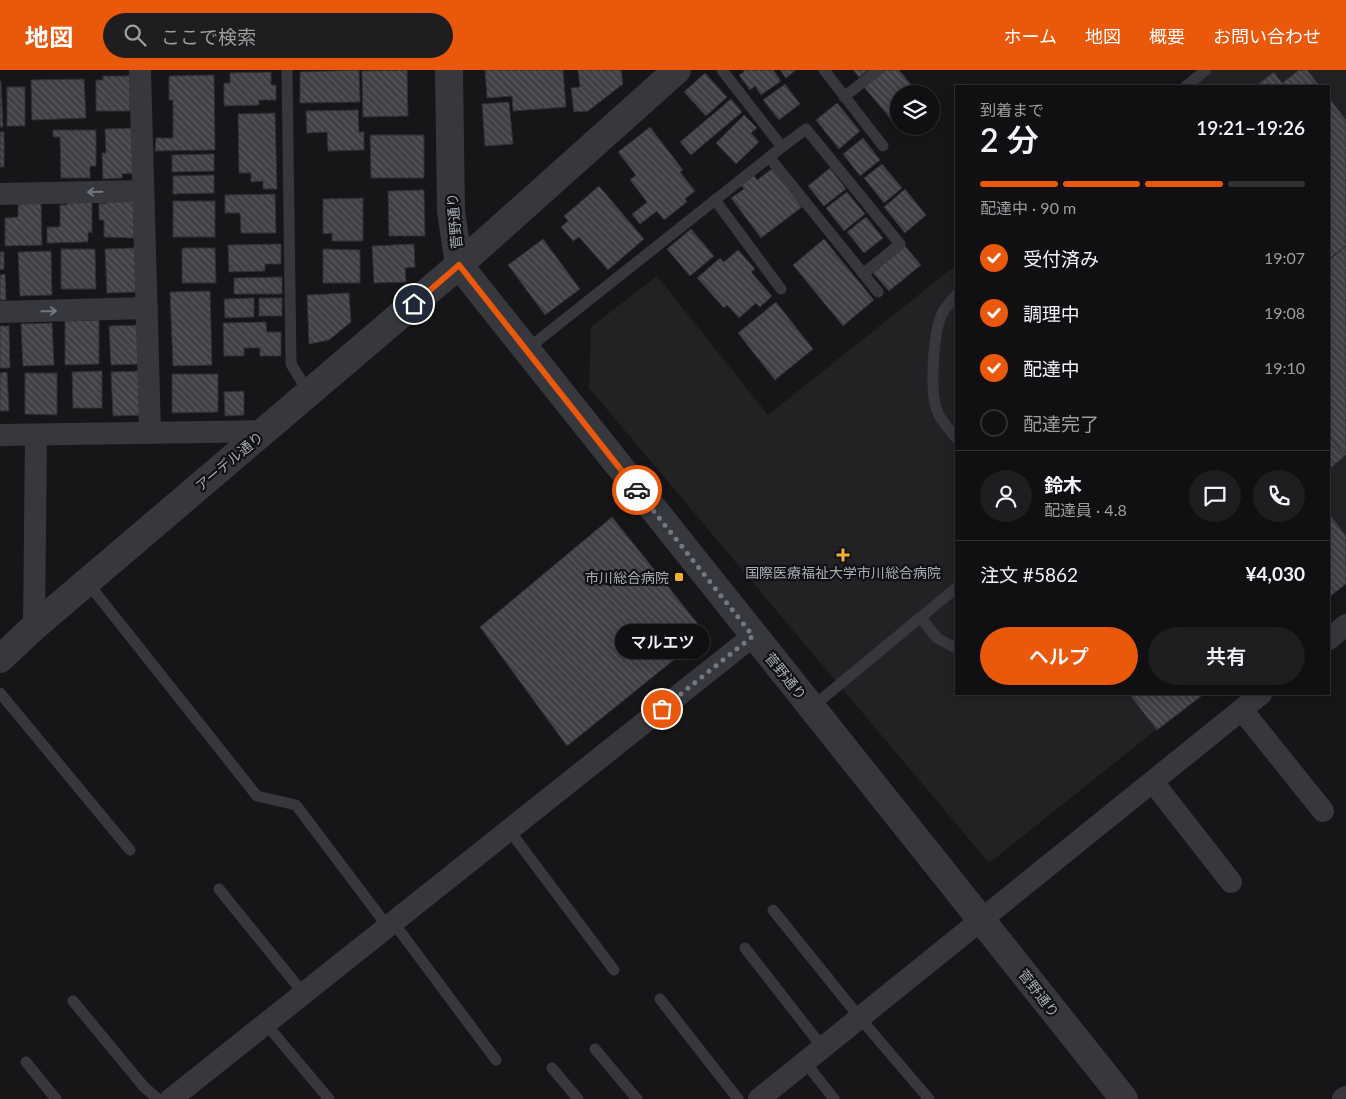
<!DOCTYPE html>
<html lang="ja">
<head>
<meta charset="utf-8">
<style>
  :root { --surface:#101012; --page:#1e1e20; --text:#f1f3f6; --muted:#9c9d9f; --line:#303032; --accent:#ea580c }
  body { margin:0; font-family:Lato,"Noto Sans JP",sans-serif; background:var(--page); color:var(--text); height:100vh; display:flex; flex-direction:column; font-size:19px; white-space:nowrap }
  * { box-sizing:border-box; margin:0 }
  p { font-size:16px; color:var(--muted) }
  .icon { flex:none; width:28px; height:28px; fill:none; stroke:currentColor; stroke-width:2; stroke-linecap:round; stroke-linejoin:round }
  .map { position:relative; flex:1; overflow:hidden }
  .panel { position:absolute; left:955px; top:15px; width:375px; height:610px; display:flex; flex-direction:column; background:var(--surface); border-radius:0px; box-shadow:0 2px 12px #0003,0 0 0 1px var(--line) }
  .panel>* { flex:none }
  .controls { position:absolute; left:890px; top:15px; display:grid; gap:10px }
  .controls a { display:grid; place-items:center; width:50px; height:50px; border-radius:50%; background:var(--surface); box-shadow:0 2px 12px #0003,0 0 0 1px var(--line); font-size:25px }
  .pin { position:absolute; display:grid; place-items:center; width:42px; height:42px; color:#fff; margin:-21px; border:2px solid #fff; border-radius:50%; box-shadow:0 1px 5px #0007 }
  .courier { position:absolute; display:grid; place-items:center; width:50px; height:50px; margin:-25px; border:4px solid #ea580c; border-radius:50%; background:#fff; color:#222; box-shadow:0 1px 6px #0007 }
  .bubble { position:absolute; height:35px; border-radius:18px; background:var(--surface); box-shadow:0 2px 12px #0003,0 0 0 1px var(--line); font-size:16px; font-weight:600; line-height:35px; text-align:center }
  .head em { font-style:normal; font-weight:600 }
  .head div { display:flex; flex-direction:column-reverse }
  .head { display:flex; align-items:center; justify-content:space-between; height:85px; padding:0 25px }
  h1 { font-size:32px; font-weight:600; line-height:38px }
  .bar { display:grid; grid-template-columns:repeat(4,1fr); gap:8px 5px; align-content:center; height:60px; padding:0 25px }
  .bar i { height:6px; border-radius:4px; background:var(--line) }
  .bar .on { background:var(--accent) }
  .bar p { grid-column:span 4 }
  .line { display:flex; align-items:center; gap:12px; padding:0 25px; border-top:1px solid var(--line) }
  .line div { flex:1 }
  .round { display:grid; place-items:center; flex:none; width:52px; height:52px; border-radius:26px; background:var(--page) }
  ol { padding:0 25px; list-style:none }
  li { display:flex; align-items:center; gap:15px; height:55px }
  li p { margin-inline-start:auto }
  li .icon { padding:5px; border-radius:50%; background:var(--accent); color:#fff; stroke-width:4 }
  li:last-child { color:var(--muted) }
  li i { width:28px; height:28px; border:2px solid var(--line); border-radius:50% }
  .button { display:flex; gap:10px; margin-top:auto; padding:10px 25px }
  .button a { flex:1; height:58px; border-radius:30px; background:var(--accent); color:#fff; font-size:20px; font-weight:600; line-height:58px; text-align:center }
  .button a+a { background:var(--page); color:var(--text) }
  header { display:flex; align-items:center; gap:30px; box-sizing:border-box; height:70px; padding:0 25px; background:var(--accent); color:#fff }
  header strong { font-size:24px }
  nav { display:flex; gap:28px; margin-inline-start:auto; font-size:18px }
  .search { width:350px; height:45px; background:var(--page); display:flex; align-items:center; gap:12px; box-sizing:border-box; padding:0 18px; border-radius:28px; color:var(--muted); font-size:19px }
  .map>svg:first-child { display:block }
</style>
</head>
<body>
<header>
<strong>地図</strong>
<div class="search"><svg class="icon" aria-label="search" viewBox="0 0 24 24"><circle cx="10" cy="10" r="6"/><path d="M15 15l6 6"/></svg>ここで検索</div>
<nav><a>ホーム</a><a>地図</a><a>概要</a><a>お問い合わせ</a></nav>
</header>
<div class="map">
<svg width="1346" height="1029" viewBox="0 0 1346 1029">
  <defs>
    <pattern id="building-back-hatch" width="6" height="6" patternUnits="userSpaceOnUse" patternTransform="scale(1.25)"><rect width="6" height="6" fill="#404145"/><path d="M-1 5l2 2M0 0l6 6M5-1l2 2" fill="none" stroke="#595a5e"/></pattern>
  </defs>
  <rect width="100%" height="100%" fill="#161618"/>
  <g fill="#222225">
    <path d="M1200 0H1346V508L1329 522V16H1180Z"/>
    <path d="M956 195V624H1201L989 793 589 318 591 257 657 206 768 345Z"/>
  </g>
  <g fill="url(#building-back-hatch)" stroke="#303034">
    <path d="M359 0 360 32 300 33V2Z"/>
    <path d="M407 0 408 46 363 47 362 1Z"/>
    <path d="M485 0H563L566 37 513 41 512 26 487 28Z"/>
    <path d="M578 0H621L623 14 588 41 574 42 571 18 580 17Z"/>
    <path d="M743 0H773L781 11 761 25 755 16 750 20 739 5 744 2Z"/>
    <path d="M780 0H796L786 8Z"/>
    <path d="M853 0H868L859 7Z"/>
    <path d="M885 0H899L919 24H899V56H905L900 60 864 17Z"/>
    <path d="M1299 0H1307L1320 16H1256L1274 2 1282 13Z"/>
    <path d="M271 2V15H276V30H259V35L224 36V13H230V3Z"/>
    <path d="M705 3 727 27 706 46 684 22Z"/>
    <path d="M214 5 215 80 155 81 156 68H173V30H169V6Z"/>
    <path d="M103 6H130V41H96V10H103Z"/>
    <path d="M84 9 86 48 32 50 31 10Z"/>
    <path d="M0 11H1L3 57H0Z"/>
    <path d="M785 14 800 34 779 50 763 30Z"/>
    <rect x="7" y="17" width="18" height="39"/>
    <path d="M1329 28 1346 50V176L1330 188 1329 186Z"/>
    <path d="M731 29 742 42 691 85 680 72Z"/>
    <path d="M509 32 513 74 485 76 482 34Z"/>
    <path d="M837 33 860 61 839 79 816 50Z"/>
    <path d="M358 40 359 62H364V80L328 81 327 62 307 63 306 41Z"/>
    <path d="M275 43 277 119H263V111L251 112V103H239L238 44Z"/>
    <path d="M744 45 757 58 751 63 759 72 736 94 716 73Z"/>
    <path d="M650 57 683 100 680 102 695 121 685 129 687 132 664 150 657 141 640 154 632 144 647 132 630 110 636 105 618 82Z"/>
    <path d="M133 58 134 103 122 104V108L103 109 102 83H106L105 59Z"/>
    <path d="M53 60H96V96H90V108H61L60 67H53Z"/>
    <rect x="0" y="62" width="4" height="35"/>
    <path d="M370 65H424V108H371Z"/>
    <path d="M863 68 880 90 860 106 843 84Z"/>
    <path d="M214 84V101L172 102V85Z"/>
    <path d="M882 94 902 118 884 133 864 108Z"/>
    <path d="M773 98 802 137 761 168 731 128 744 119 741 115 754 105 757 110Z"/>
    <path d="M830 98 846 119 824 136 808 116Z"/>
    <path d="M214 105V123L173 124V106Z"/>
    <path d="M599 116 644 169 608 200 579 167 573 171 561 157 568 151 564 146Z"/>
    <path d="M905 119 926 145 905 163 884 137Z"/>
    <path d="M424 120 425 166H389L388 121Z"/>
    <path d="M847 122 865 144 844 161 826 138Z"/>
    <path d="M275 124 276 163H241L240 143H225V125Z"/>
    <path d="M363 128V171H332V163L323 164V129Z"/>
    <path d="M106 129 134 130V168L104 167V150H99V133L106 134Z"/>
    <path d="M92 131V163L88 162V172L47 173V157H60V135H67V132Z"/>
    <rect x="173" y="131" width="42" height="36"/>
    <path d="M41 133 42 175 5 176V148L18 147V134Z"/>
    <path d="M866 147 883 168 864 183 847 162Z"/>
    <path d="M691 159 714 186 690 206 667 179Z"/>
    <path d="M543 169 580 219 545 245 508 195Z"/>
    <path d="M824 169 874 230 843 256 793 195Z"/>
    <path d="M281 174V194H265V201L229 202 228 175Z"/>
    <path d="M414 174 415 197 405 198 406 212 374 213 372 176Z"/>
    <path d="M905 176 921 195 889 221 873 203Z"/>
    <path d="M1346 176V385L1345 386 1329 366V190Z"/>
    <path d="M135 178 137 222 107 223 105 179Z"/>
    <path d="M182 178H215L216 213H182Z"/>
    <path d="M61 179H95L96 219H61Z"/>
    <path d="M323 179 360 180V213H323Z"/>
    <path d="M738 180 755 199 751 202 772 226 760 237 756 233 739 248 727 235 724 238 697 208 720 188 724 192Z"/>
    <path d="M51 181 52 225 20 226 18 182Z"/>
    <path d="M0 182H4V199L0 200Z"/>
    <path d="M5 204 6 230H0V205Z"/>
    <path d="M282 207V224H234V208Z"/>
    <path d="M210 221 212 295 173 296 170 222Z"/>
    <path d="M349 223 351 252 329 270 309 274 307 225Z"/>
    <path d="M254 228V247L225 248 224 229Z"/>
    <rect x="259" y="228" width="23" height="18"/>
    <path d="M776 232 813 279 775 310 738 263Z"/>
    <path d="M99 250V294L65 295V251Z"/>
    <path d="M266 252 267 262H281V286H260V278H244V286H224L223 253Z"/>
    <path d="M52 253 54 295 23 296 21 254Z"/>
    <path d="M139 255 140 294 111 295 109 256Z"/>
    <path d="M0 256H9L10 298H0Z"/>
    <path d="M102 301V338H73L72 302Z"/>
    <path d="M142 301 143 345 113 346 111 302Z"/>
    <path d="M7 302 9 341H0V303Z"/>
    <path d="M25 303H57V345L25 344Z"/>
    <path d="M172 304H218V342L172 343Z"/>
    <path d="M244 321V345L225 346 224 322Z"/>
    <path d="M1329 366 1345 386 1329 399Z"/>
    <path d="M1329 443 1346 466V514L1329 527Z"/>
    <path d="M612 447 706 564 567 676 480 557Z"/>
    <path d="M1129 624H1204L1157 660Z"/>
  </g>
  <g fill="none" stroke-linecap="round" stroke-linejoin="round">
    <g stroke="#37383d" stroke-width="11">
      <path d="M287 0 291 294 309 323"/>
      <path d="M722 0 782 77"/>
      <path d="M824 0 883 76"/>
      <path d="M1186 16 1206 0"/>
      <path d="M844 27 878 0"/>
      <path d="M769 87 878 222"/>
      <path d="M715 130 781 219"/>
      <path d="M956 225C952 231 945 237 942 244 933 263 929 324 938 343 942 352 950 360 956 368"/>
      <path d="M526 280 782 77 806 59 900 174 864 203"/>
      <path d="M87 512 257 726 296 735 388 857"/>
      <path d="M921 548 937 568 956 578"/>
      <path d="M0 623 130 780"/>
      <path d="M811 638 956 518"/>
      <path d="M509 760 614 900"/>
      <path d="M219 819 304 924"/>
      <path d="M773 840 860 948 929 1029"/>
      <path d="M393 852 496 990"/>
      <path d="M745 878 823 978"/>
      <path d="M660 929 738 1029"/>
      <path d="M73 931 144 1017 158 1029"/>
      <path d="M266 954 329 1029"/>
      <path d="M595 979 637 1029"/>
      <path d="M26 992 56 1029"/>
      <path d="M805 992 834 1029"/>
      <path d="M552 998 578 1029"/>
    </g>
    <g stroke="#37383d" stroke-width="22">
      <path d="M140 0 150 363"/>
      <path d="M0 124 143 121"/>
      <path d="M0 242 147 238"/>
      <path d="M0 365 265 361"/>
      <path d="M34 557 36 365"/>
      <path d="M1329 569 1346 555"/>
      <path d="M1242 640 1323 741"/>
      <path d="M1153 712 1231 812"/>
      <path d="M171 1029 753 566"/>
      <path d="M759 1029 1261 624"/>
      <path d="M1343 1029 1346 1027"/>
    </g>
    <g stroke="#37383d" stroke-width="28">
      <path d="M449 0 451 141 459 195 1124 1029"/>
      <path d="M0 589 34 557 459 195 677 0"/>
    </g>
  </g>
  <defs><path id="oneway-shaft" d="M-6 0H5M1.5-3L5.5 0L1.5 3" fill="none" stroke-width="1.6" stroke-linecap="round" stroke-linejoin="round" transform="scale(1.25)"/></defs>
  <g stroke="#757881">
    <use href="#oneway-shaft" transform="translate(95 122) rotate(179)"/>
    <use href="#oneway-shaft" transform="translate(49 241) rotate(-1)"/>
  </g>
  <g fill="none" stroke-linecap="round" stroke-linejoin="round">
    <path stroke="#757880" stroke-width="5" stroke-dasharray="0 9" d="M637 420 753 566 662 639"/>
    <path stroke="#ea580c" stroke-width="6" d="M414 234 459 195 637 420"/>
  </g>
  <g fill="#f2b134" stroke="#111113" stroke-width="2">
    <path d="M840.5 477.5h5v5h5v5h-5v5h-5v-5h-5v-5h5z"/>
    <rect x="674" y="502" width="10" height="10" rx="2.5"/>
  </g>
  <g text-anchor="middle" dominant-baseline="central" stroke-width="4.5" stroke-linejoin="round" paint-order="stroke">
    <g font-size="14" fill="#a8adb8" stroke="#111113">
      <text transform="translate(454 151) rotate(-95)">菅野通り</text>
      <text transform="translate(229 391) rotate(-40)">アーデル通り</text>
      <text transform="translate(786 606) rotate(51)">菅野通り</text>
      <text transform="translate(1039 923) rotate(52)">菅野通り</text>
    </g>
    <g font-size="14" fill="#a8adb8" stroke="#111113">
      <text x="843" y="502">国際医療福祉大学市川総合病院</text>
      <text x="669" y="507" text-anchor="end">市川総合病院</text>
    </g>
  </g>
</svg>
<div class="controls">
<a><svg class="icon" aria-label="layers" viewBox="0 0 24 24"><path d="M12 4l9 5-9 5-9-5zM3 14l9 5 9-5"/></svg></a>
</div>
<div class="pin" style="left:662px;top:639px;background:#ea580c"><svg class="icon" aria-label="bag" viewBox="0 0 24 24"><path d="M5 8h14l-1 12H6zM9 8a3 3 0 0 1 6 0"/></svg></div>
<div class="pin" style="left:414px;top:234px;background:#1f2937"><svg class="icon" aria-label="home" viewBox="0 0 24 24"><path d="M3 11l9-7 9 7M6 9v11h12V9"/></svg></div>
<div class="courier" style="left:637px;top:420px"><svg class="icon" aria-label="car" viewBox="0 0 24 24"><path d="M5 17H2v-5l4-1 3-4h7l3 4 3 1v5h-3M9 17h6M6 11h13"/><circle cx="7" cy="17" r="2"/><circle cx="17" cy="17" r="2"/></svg></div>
<div class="bubble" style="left:615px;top:554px;width:95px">マルエツ</div>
<section class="panel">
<div class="head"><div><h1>2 分</h1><p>到着まで</p></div><em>19:21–19:26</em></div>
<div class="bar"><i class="on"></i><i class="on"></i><i class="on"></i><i></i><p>配達中 · 90 m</p></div>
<ol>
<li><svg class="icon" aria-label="check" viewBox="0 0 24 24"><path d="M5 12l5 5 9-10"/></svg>受付済み<p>19:07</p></li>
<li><svg class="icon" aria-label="check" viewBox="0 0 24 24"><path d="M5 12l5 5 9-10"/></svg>調理中<p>19:08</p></li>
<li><svg class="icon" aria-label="check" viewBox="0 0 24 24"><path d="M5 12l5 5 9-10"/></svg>配達中<p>19:10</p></li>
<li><i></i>配達完了</li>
</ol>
<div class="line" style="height:90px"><a class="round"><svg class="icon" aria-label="person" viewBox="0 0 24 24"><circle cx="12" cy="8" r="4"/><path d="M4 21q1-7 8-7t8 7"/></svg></a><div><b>鈴木</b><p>配達員 · 4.8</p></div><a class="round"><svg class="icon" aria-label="chat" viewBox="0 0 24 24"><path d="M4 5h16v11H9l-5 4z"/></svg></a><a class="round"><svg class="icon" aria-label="phone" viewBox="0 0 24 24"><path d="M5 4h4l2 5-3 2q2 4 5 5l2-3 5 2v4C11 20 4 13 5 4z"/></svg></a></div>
<div class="line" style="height:65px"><div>注文 #5862</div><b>¥4,030</b></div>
<div class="button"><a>ヘルプ</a><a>共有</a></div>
</section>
</div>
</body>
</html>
